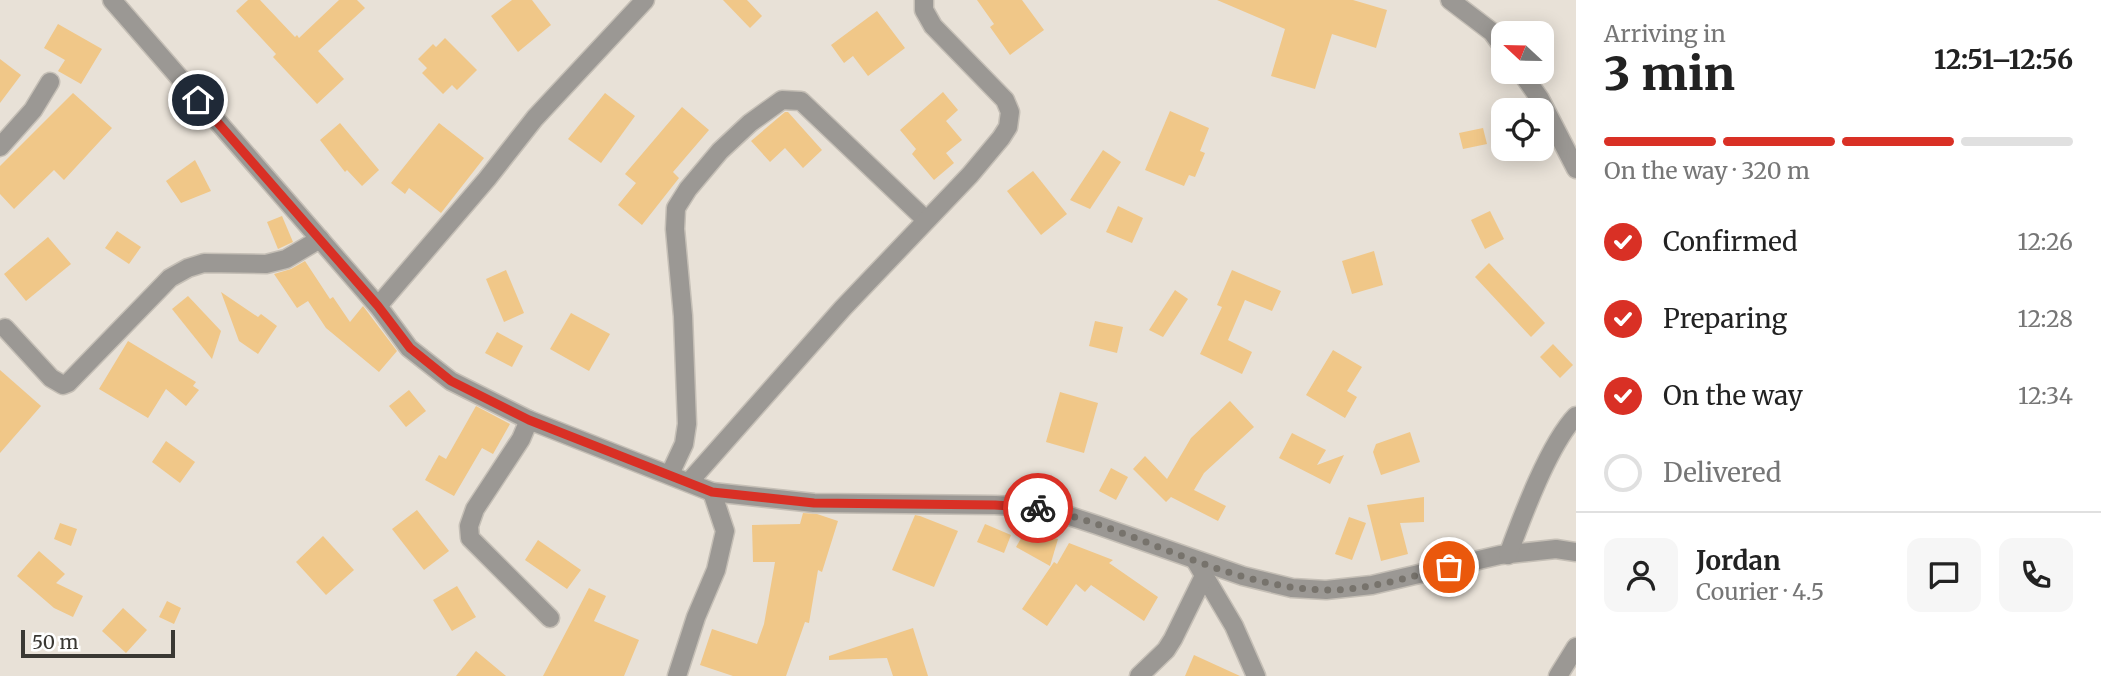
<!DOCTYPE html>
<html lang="en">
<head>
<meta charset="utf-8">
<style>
  :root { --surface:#fff; --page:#f6f6f6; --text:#222; --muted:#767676; --line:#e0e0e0; --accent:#d93025 }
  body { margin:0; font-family:Merriweather,serif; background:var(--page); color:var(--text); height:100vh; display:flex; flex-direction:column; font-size:26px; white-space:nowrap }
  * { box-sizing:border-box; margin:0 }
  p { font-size:23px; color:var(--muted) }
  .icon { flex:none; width:38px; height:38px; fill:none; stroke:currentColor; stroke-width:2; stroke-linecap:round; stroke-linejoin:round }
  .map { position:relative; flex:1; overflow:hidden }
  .side { display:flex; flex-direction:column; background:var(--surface); width:525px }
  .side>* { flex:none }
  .needle { width:46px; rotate:292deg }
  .tools { position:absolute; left:1491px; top:21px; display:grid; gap:14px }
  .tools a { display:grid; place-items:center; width:63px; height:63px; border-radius:14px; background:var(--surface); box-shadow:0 4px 18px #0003; font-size:35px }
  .scale { position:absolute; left:21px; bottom:18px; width:154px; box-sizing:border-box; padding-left:7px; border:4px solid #3a3833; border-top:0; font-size:19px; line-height:24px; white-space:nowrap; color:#3a3833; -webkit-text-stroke:5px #fff; paint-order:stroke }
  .pin { position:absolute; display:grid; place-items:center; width:60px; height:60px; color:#fff; margin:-30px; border:4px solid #fff; border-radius:50%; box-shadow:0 2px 7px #0007 }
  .courier { position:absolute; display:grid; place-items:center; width:70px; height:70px; margin:-35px; border:5px solid #d93025; border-radius:50%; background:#fff; color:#222; box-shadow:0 2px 9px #0007 }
  .summary em { font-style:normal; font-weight:800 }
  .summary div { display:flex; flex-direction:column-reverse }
  .summary { display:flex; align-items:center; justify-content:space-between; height:119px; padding:0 28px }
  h1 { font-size:46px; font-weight:800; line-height:52px }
  .bar { display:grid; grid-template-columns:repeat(4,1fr); gap:10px 7px; align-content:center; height:84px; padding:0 28px }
  .bar i { height:9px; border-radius:5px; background:var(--line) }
  .bar .active { background:var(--accent) }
  .bar p { grid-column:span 4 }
  .line { display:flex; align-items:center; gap:18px; padding:0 28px; border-top:2px solid var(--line) }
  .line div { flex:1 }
  .round { display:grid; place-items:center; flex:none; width:74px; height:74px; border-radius:14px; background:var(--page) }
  ol { padding:0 28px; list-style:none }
  li { display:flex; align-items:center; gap:21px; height:77px }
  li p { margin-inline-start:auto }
  li .icon { padding:7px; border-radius:50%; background:var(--accent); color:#fff; stroke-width:4 }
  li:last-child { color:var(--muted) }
  li i { width:38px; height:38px; border:4px solid var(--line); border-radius:50% }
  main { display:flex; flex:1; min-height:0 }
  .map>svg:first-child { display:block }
</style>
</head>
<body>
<main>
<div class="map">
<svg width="1576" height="676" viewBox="0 0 1576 676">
  <rect width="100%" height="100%" fill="#e8e1d7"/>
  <g fill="#f0c788">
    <path d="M248 0H260L295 37 297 35 299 38 339 0H357L365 8 318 51 344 79 317 104 273 57 276 54 236 11Z"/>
    <path d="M512 0H532L551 25 518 52 491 16Z"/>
    <path d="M723 0H747L762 16 750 28Z"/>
    <path d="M977 0H1022L1044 30 1010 55 990 27 994 24Z"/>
    <path d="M1217 0H1353L1387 10 1376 48 1332 34 1315 89 1271 76 1285 29Z"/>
    <path d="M877 11 905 48 868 76 853 56 844 63 831 45Z"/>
    <path d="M58 24 102 49 81 84 58 71 65 60 44 48Z"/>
    <path d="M445 38 477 70 457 90 452 85 443 94 422 73 427 68 418 59 433 44 436 47Z"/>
    <path d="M0 59 21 75 0 103Z"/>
    <path d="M943 92 958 110 946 121 962 140 946 153 954 163 934 180 912 154 916 149 900 130Z"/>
    <path d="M73 93 112 128 64 180 54 170 14 209 0 194V166Z"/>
    <path d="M605 93 635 116 601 163 568 139Z"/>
    <path d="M682 107 709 130 673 172 679 178 642 225 618 205 636 183 625 174Z"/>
    <path d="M1170 111 1209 128 1200 151 1205 153 1195 177 1189 175 1184 186 1145 170Z"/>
    <path d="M785 112H788L822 150 803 168 785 148 770 162 751 141Z"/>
    <path d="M340 123 379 170 362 186 347 170 345 172 320 140Z"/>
    <path d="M439 123 484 158 441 213 409 188 405 194 391 183Z"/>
    <path d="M1483 128 1487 144 1463 149 1459 133Z"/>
    <path d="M1103 150 1121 162 1090 209 1070 200Z"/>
    <path d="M195 160 211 191 181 203 166 181Z"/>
    <path d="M1033 171 1067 214 1041 235 1007 191Z"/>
    <path d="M1118 206 1143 218 1132 243 1106 232Z"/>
    <path d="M1490 211 1504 239 1485 249 1471 220Z"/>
    <path d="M282 216 293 242 278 249 267 222Z"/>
    <path d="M117 231 141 247 129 264 105 248Z"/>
    <path d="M48 237 71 264 26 301 4 274Z"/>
    <path d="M1374 251 1383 285 1352 294 1342 261Z"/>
    <path d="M305 261 330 299 333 297 350 322 363 306 397 351 379 372 326 328 308 301 297 308 274 274 291 269Z"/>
    <path d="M1489 263 1545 323 1531 337 1475 277Z"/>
    <path d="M506 270 524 313 504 322 486 279Z"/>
    <path d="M1232 270 1281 291 1272 311 1245 300 1228 340 1252 352 1242 374 1200 354 1222 307 1217 305Z"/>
    <path d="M1175 290 1188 299 1163 337 1149 330Z"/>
    <path d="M221 292 258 317 261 314 277 326 258 354 239 341Z"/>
    <path d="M188 296 221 331 212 359 172 309Z"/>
    <path d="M571 313 610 334 589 371 550 349Z"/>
    <path d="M1095 321 1123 327 1117 353 1089 346Z"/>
    <path d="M497 332 523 346 512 367 485 353Z"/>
    <path d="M128 341 196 382 193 386 199 390 186 406 166 389 148 418 99 389Z"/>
    <path d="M1553 344 1573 365 1560 378 1540 357Z"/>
    <path d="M1333 350 1362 367 1347 391 1357 397 1345 418 1306 395Z"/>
    <path d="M0 370 41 406 0 453Z"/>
    <path d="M409 390 426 411 406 427 389 406Z"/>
    <path d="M1060 392 1098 403 1084 453 1046 442Z"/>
    <path d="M1230 401 1254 427 1204 473 1194 490 1226 506 1218 521 1171 497 1166 502 1133 469 1145 456 1167 479 1191 438Z"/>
    <path d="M476 406 510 424 493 454 482 448 454 496 425 480 439 455 446 459Z"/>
    <path d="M1410 432 1420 462 1381 475 1373 452 1376 444Z"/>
    <path d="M1292 433 1326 450 1317 465 1344 455 1330 484 1279 458Z"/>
    <path d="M166 441 195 462 180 483 152 462Z"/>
    <path d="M1111 468 1128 477 1116 500 1099 491Z"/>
    <path d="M1424 497V522L1400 523 1408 554 1381 561 1367 505Z"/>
    <path d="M417 510 449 551 424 570 392 529Z"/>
    <path d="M803 513 817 514 838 521 822 572 818 570 809 623 805 622 786 676H733L700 665 712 629 757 644 764 624 775 562H753L752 525 800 524Z"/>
    <path d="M915 515 920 516 958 531 934 587 892 570Z"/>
    <path d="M1349 517 1366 523 1352 560 1335 554Z"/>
    <path d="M60 523 77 529 71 546 54 539Z"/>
    <path d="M985 524 1011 535 1004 553 977 542Z"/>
    <path d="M1027 528 1042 536 1043 534 1058 539 1050 566 1016 547Z"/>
    <path d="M323 536 354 570 326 595 296 562Z"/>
    <path d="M538 540 581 570 567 589 525 560Z"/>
    <path d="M1069 543 1113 560 1109 563 1158 597 1144 621 1091 585 1085 592 1076 584 1047 626 1022 609 1054 562 1057 564Z"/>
    <path d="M39 551 65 574 56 583 83 596 73 617 54 608 17 576Z"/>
    <path d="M457 586 476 617 452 631 433 600Z"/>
    <path d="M589 588 606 596 594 621 639 640 624 676H543Z"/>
    <path d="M167 601 181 608 174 624 159 617Z"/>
    <path d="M123 608 147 630 126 653 102 631Z"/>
    <path d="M913 628 928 676H893L887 658 829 660V656Z"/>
    <path d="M476 651 506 676H456Z"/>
    <path d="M1194 655 1240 676H1185Z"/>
  </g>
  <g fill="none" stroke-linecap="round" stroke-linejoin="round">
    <defs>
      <g id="street">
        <path d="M112 0 378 306 409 348 451 381 529 420 712 492 814 503 995 505 1033 507 1057 512 1097 525 1243 576 1292 588 1326 590 1372 585 1500 555 1556 549 1576 552"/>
        <path d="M1450 0 1492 32 1503 47"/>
        <path d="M1521 72 1540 99 1576 169"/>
        <path d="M0 147 33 110 50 82"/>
        <path d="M378 306 487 179 535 118 645 0"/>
        <path d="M5 328 51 378 63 385 68 383 170 278 188 268 204 263 266 264 286 259 320 239"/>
        <path d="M529 420 521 439 475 509 469 526 470 538 550 618"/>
        <path d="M670 474 684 444 687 424 683 316 675 229 676 208 688 189 720 151 750 123 782 100 801 101 926 220"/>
        <path d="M689 482 843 308 970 175 1001 138 1008 127 1010 112 1005 100 933 26 924 10V0"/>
        <path d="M1508 555C1522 517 1549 444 1576 416"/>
        <path d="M1195 560 1234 626 1256 676"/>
        <path d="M677 676 696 617 716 570 725 531 712 492"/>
        <path d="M1139 676 1166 650 1173 639 1204 576"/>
        <path d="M1558 676 1576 647"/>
      </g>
    </defs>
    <use href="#street" stroke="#c5bfb6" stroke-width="21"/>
    <use href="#street" stroke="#9b9894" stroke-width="18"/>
  </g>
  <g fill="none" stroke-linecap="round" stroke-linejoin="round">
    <path stroke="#77736c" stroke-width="7" stroke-dasharray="0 12.6" d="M1038 508C1135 527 1223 587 1324 590 1366 591 1409 577 1449 567"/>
    <path stroke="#d93025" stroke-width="9" d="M198 100 378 306 410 348 451 381 529 420 712 492 814 503 995 505 1038 508"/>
  </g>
</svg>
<div class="tools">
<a><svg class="needle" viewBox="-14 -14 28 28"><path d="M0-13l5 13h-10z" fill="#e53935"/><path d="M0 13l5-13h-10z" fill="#767676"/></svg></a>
<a><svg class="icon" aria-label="locate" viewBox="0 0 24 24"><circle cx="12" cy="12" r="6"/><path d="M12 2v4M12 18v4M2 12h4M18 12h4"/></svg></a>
</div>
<div class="scale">50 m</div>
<div class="pin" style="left:1449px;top:567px;background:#ea580c"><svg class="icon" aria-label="bag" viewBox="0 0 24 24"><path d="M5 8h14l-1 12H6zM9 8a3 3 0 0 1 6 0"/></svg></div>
<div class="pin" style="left:198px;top:100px;background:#1f2937"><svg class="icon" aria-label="home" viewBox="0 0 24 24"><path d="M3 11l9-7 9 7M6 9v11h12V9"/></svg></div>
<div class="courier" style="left:1038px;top:508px"><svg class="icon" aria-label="bike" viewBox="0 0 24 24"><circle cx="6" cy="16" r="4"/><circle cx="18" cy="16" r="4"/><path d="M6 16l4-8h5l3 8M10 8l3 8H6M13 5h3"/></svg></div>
</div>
<section class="side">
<div class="summary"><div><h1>3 min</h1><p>Arriving in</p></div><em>12:51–12:56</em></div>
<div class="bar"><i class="active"></i><i class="active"></i><i class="active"></i><i></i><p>On the way · 320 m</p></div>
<ol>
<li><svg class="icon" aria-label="check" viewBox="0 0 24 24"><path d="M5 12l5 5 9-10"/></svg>Confirmed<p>12:26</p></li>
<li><svg class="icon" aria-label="check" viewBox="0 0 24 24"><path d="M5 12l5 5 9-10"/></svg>Preparing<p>12:28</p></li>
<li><svg class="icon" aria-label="check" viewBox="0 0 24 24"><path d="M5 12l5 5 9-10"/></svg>On the way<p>12:34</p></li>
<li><i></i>Delivered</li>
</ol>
<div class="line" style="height:126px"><a class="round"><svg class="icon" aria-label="person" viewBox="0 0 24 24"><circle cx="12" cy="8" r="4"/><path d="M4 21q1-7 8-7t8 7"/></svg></a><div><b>Jordan</b><p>Courier · 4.5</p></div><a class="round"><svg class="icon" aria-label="chat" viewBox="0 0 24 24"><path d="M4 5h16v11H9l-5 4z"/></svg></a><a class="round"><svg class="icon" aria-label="phone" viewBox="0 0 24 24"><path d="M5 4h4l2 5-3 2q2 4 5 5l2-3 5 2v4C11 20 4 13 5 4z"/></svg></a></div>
</section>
</main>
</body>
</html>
